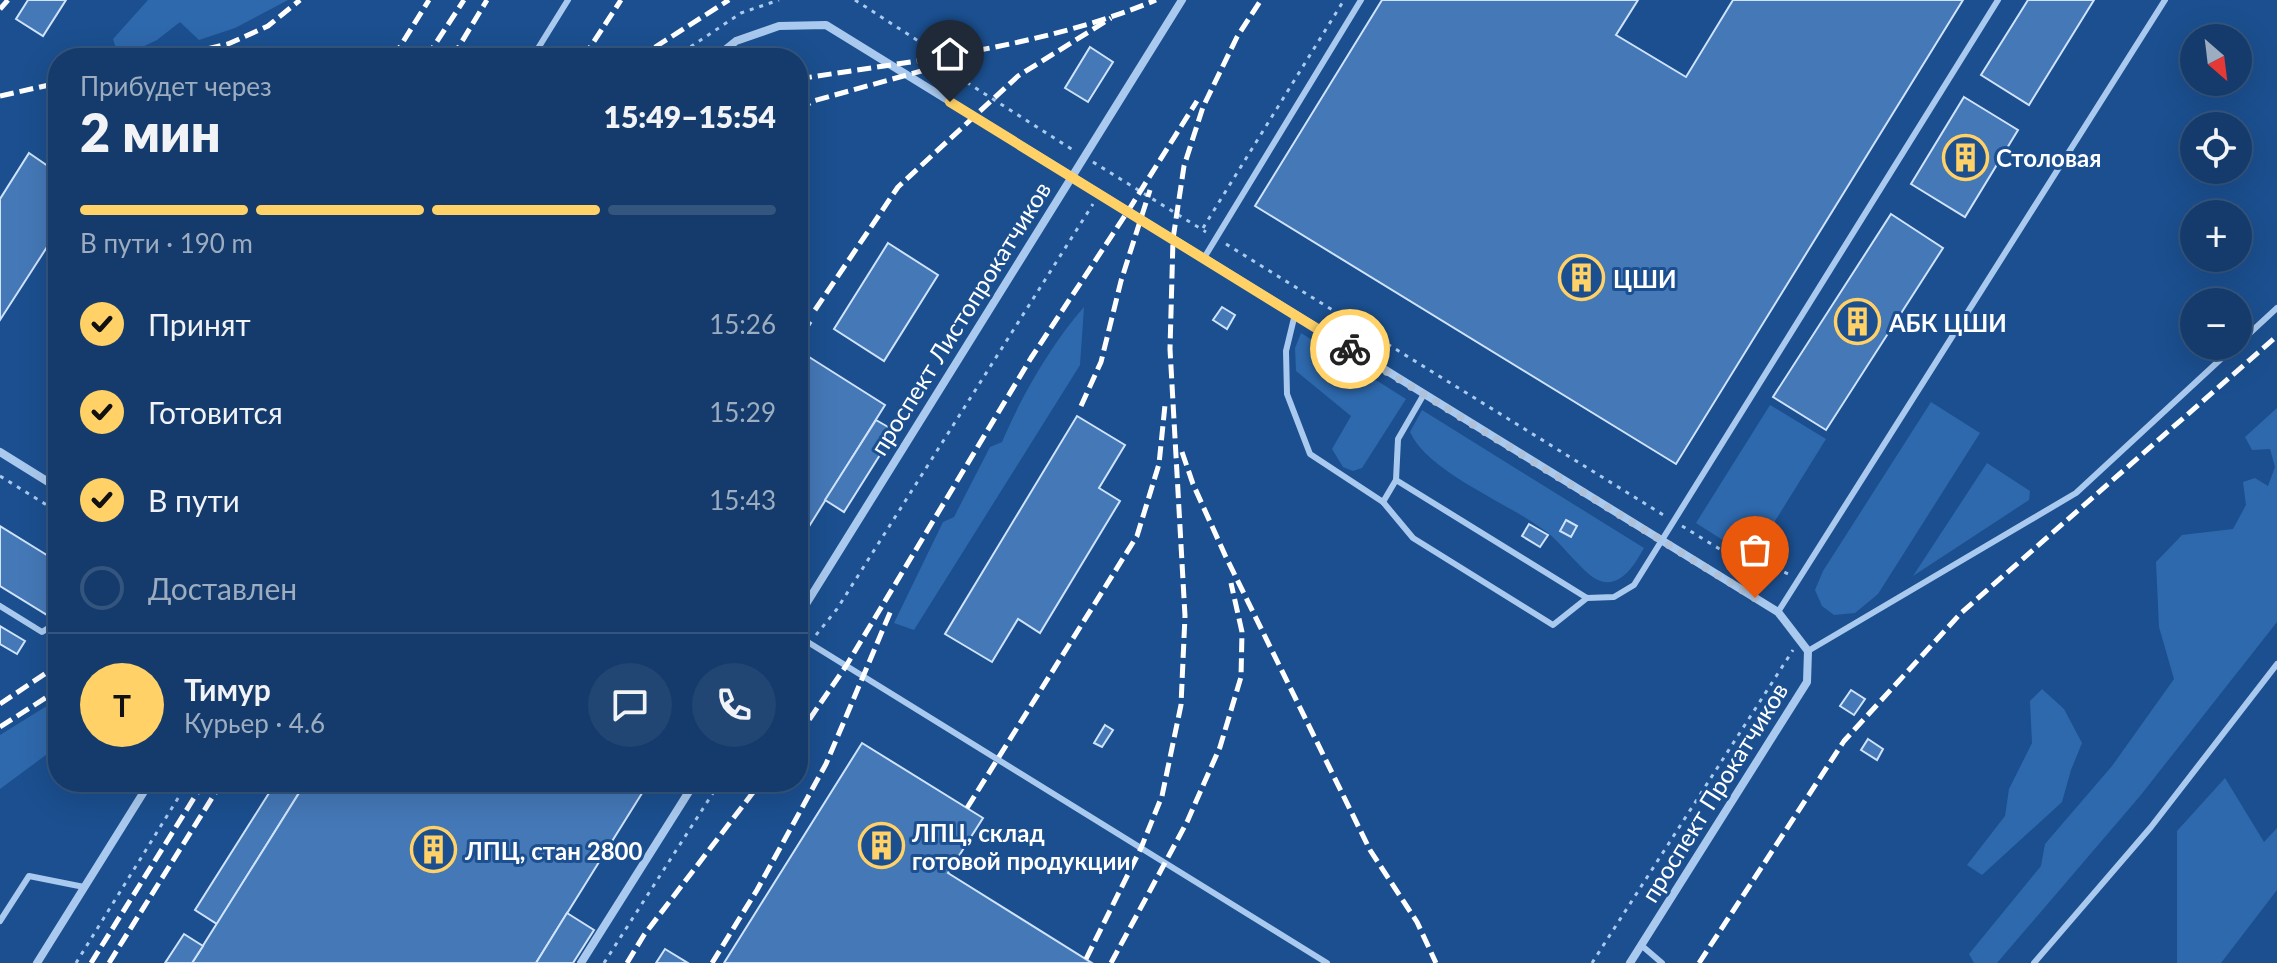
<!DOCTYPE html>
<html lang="ru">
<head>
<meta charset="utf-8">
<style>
  :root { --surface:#143b6b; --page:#214673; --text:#f1f3f6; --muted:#9dadc1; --line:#33557e; --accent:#ffd166 }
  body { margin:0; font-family:Lato,sans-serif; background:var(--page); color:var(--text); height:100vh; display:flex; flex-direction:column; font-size:30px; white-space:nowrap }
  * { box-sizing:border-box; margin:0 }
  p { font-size:26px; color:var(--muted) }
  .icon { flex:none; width:44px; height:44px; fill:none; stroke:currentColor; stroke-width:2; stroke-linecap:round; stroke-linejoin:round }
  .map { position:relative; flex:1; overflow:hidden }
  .panel { position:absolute; left:48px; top:48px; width:760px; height:744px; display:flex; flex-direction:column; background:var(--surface); border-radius:32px; box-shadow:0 8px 32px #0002,0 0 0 2px var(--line) }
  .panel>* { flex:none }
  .needle { width:52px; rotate:152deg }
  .buttons { position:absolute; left:2180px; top:24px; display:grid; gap:16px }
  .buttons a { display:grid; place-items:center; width:72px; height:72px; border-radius:50%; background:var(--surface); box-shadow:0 8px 32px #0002,0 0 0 2px var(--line); font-size:40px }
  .pin { position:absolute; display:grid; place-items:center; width:68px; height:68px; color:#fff; margin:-82px -34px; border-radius:50% 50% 50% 0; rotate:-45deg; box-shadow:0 0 8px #0007 }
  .pin .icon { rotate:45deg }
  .courier { position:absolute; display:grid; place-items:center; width:80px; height:80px; margin:-40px; border:6px solid #ffd166; border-radius:50%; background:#fff; color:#222; box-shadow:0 2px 10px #0007 }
  .overview em { font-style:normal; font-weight:800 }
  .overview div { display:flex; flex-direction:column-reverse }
  .overview { display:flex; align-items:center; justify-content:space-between; height:136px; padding:0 32px }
  h1 { font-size:52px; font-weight:800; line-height:60px }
  .bar { display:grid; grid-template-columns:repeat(4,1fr); gap:12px 8px; align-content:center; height:96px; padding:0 32px }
  .bar i { height:10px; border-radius:6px; background:var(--line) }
  .bar .active { background:var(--accent) }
  .bar p { grid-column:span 4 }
  .line { display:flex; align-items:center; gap:20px; padding:0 32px; border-top:2px solid var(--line) }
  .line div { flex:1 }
  .round { display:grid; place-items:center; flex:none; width:84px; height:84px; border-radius:42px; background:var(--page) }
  ol { padding:0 32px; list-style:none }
  li { display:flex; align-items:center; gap:24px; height:88px }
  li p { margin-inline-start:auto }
  li .icon { padding:8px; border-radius:50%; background:var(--accent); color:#111; stroke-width:4 }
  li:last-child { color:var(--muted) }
  li i { width:44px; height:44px; border:4px solid var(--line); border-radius:50% }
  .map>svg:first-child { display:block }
</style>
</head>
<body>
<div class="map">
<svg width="2277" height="963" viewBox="0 0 2277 963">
  <rect width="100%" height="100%" fill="#1b4f8f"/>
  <g fill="#2e69ad">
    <path d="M148 0H288L235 28 199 40 180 22 157 40 119 58 113 39Z"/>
    <path d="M1084 307 1080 365 914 630 894 623 943 522 954 517 990 447 1002 442C1021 397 1052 343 1084 307Z"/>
    <path d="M1301 333 1406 399 1362 468 1353 471 1343 467 1332 449 1351 416 1296 371 1295 348Z"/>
    <path d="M1931 402 1980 433 1878 594 1855 613 1834 615 1822 606 1815 590 1823 571Z"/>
    <path d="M1770 405 1826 439 1762 542 1746 555 1696 523Z"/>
    <path d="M2277 408V622L2140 796 1997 963H1974L1969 954 2041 866 2045 844 2112 766 2174 679 2159 627 2156 562 2182 535 2233 529 2246 505 2243 482 2255 478 2268 486 2275 467 2270 449 2252 450 2245 437Z"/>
    <path d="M1422 410 1644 548C1635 564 1620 590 1598 580 1585 575 1561 543 1548 533 1513 505 1428 473 1410 432Z"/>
    <path d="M1987 463 2030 491 2029 500 1913 576Z"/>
    <path d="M2042 689 2064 709 2082 743 2071 770 2062 802 1982 875 1967 865 2005 816 2009 789 2032 743 2030 701Z"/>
    <path d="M58 699V746L0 789V735Z"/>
    <path d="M2225 778 2264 842 2277 828V890L2221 963H2177V831Z"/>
  </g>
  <g fill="#4478b7" stroke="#cfe3fa" stroke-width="2">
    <path d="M28 0H66L43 36 16 19Z"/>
    <path d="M1382 0H1638L1616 35 1686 77 1733 0H1963L1676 464 1255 206Z"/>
    <path d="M2028 0H2094L2029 105 1981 75Z"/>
    <path d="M1090 47 1113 62 1088 102 1065 88Z"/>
    <path d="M1964 97 2018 130 1965 217 1911 184Z"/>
    <path d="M29 153 58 173V230L0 320V199Z"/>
    <path d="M1891 214 1943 248 1826 430 1773 397Z"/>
    <path d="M888 243 938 275 884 361 834 329Z"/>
    <path d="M1222 307 1235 315 1227 329 1213 320Z"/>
    <path d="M798 315 811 323 798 343Z"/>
    <path d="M798 350 885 405 798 544Z"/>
    <path d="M1077 416 1125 445 1099 488 1120 501 1040 633 1018 619 992 662 945 634Z"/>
    <path d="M876 420 895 431 844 512 825 500Z"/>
    <path d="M1566 520 1577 526 1571 537 1560 531Z"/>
    <path d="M1529 524 1548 535 1540 547 1522 536Z"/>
    <path d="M0 526 58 562V608L52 618 0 586Z"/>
    <path d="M0 626 25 641 17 654 0 644Z"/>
    <path d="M1851 690 1865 699 1854 715 1840 706Z"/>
    <path d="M1105 725 1113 730 1102 747 1094 743Z"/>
    <path d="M1868 739 1883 749 1877 760 1861 750Z"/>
    <path d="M862 743 983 818 948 873 1092 963H724Z"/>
    <path d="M276 782H293L302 788 217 924 195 910Z"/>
    <path d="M306 782H649L536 963H192Z"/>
    <path d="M567 913 594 930 573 963H536Z"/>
    <path d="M184 934 203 946 192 963H165Z"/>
    <path d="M665 949 688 963H656Z"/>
  </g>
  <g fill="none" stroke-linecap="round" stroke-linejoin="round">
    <g stroke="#a9c9ee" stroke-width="3" stroke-dasharray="4 6" stroke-linecap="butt">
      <path d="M855 0 923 44 941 66 1073 150"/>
      <path d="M674 58 741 13 779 0"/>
      <path d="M1093 162 1206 232"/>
      <path d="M1203 228 1344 0"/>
      <path d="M1226 244 1665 516"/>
      <path d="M0 476 58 512"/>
      <path d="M1682 526 1749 567 1758 559 1788 574"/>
      <path d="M816 635 837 609 1093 204"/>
      <path d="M76 963 188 782"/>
      <path d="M604 963 720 782"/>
      <path d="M1592 963 1793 650"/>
    </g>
    <g stroke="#a9c9ee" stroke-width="6">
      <path d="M532 58 568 0"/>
      <path d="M1204 258 1361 0"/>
      <path d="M1295 314 1286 351 1287 394 1310 454 1383 502 1396 480 1398 439 1424 394"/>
      <path d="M2238 344 2277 308"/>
      <path d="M1396 480 1587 598 1614 597 1634 585 1998 0"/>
      <path d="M1383 502 1413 538 1553 625 1587 598"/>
      <path d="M0 606 42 632 58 622"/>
      <path d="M1778 612 2165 0"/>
      <path d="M798 636 1327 963"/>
      <path d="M1808 651 2076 493 2235 346"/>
      <path d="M0 921 29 876 84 887"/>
      <path d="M1641 945 1662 963"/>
      <path d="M2034 963 2151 827 2277 664"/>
    </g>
    <g stroke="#a9c9ee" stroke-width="8">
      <path d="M715 58 736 41 779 26 826 25 1778 612 1808 651 1807 682 1630 963"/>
      <path d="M0 452 58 488"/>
      <path d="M798 617 1182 0"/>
      <path d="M37 963 150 782"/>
      <path d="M581 963 695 782"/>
    </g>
    <g stroke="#fff" stroke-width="5" stroke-dasharray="14 6" stroke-linecap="butt">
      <path d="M0 9 8 0"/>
      <path d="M168 58 228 44 268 26 300 0"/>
      <path d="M393 58 429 0"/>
      <path d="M426 58 464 0"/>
      <path d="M452 58 487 0"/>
      <path d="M583 58 621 0"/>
      <path d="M638 58 729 0"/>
      <path d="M798 79C919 60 1043 47 1156 0"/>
      <path d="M0 96 58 83"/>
      <path d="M798 110 813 101 925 70"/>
      <path d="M815 310 898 187 1018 76 1111 18"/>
      <path d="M1081 406 1101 362 1121 281 1150 190"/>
      <path d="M1182 452 1193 484 1225 555 1370 850 1417 922 1436 963"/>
      <path d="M0 704 58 665"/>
      <path d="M0 727 58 690"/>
      <path d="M798 736 846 666 1031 358 1128 211 1197 101"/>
      <path d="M967 808 1137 536 1159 464 1165 405"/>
      <path d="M1086 959 1141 848 1162 796 1181 705 1185 616 1170 349 1173 239 1184 166 1203 107 1237 37 1261 0"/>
      <path d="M91 963 204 782"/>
      <path d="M109 963 222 782"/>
      <path d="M627 963 644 935 761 782"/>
      <path d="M712 963 757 890 826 764 892 608"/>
      <path d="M1111 963 1187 822 1220 747 1241 677 1242 632 1231 583"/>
      <path d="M1699 963 1844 741 1961 613 2277 336"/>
    </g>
  </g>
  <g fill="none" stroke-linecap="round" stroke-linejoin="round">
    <path stroke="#afc1d8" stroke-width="8" stroke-dasharray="0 14.4" d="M1350 349 1755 598"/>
    <path stroke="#ffd166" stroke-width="10" d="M950 102 1350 349"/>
  </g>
  <defs>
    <symbol id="building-ring" viewBox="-11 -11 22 22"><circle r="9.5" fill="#1b4f8f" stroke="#ffd166" stroke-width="1.5"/><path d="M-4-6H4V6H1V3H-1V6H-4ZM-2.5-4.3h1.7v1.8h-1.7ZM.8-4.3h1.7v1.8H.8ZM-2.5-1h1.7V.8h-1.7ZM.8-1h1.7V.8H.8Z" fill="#ffd166"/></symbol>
  </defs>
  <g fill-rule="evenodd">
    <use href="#building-ring" x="1940" y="132" width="51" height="51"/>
    <use href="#building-ring" x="1556" y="252" width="51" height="51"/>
    <use href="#building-ring" x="1832" y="296" width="51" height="51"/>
    <use href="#building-ring" x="856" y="820" width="51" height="51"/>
    <use href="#building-ring" x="408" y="824" width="51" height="51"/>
  </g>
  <g text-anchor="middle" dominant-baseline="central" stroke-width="6" stroke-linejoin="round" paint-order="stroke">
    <g font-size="24" font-weight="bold" fill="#fff" stroke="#1b4f8f" text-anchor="start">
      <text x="1996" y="157">Столовая</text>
      <text x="1613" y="278">ЦШИ</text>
      <text x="1889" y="322">АБК ЦШИ</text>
      <text x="912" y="832">ЛПЦ, склад<tspan x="912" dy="28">готовой продукции</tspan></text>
      <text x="465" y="850">ЛПЦ, стан 2800</text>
    </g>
    <g font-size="24" fill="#fff" stroke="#1b4f8f">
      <text transform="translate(960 318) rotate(-58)">проспект Листопрокатчиков</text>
      <text transform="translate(1714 792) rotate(-58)">проспект Прокатчиков</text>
    </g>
  </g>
</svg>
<div class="buttons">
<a><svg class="needle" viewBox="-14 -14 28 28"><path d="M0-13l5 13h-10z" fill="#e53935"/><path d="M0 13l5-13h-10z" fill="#9dadc1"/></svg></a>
<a><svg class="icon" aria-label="locate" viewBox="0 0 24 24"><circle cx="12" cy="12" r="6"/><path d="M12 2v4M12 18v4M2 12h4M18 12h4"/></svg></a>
<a>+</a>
<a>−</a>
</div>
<div class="pin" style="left:1755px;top:598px;background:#ea580c"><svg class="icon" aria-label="bag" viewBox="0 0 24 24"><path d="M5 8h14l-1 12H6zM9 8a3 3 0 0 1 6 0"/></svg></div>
<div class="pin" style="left:950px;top:102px;background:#1f2937"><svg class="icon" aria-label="home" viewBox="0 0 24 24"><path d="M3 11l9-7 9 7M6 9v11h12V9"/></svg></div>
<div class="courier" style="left:1350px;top:349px"><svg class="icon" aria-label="bike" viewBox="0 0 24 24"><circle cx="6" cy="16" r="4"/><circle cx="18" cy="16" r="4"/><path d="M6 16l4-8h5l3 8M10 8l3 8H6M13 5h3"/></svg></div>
<section class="panel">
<div class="overview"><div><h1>2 мин</h1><p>Прибудет через</p></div><em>15:49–15:54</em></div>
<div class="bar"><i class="active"></i><i class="active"></i><i class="active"></i><i></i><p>В пути · 190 m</p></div>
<ol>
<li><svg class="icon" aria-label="check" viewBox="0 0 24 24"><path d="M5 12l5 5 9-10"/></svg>Принят<p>15:26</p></li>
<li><svg class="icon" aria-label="check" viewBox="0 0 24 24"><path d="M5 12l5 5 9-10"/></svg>Готовится<p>15:29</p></li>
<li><svg class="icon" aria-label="check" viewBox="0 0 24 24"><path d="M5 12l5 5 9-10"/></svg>В пути<p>15:43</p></li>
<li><i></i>Доставлен</li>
</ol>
<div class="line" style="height:144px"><b class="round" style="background:var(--accent);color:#111">Т</b><div><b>Тимур</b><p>Курьер · 4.6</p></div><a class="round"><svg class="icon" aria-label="chat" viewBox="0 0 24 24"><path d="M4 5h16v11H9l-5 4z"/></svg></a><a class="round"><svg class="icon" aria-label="phone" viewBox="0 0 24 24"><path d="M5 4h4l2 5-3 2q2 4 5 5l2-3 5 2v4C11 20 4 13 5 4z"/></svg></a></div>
</section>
</div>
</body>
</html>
